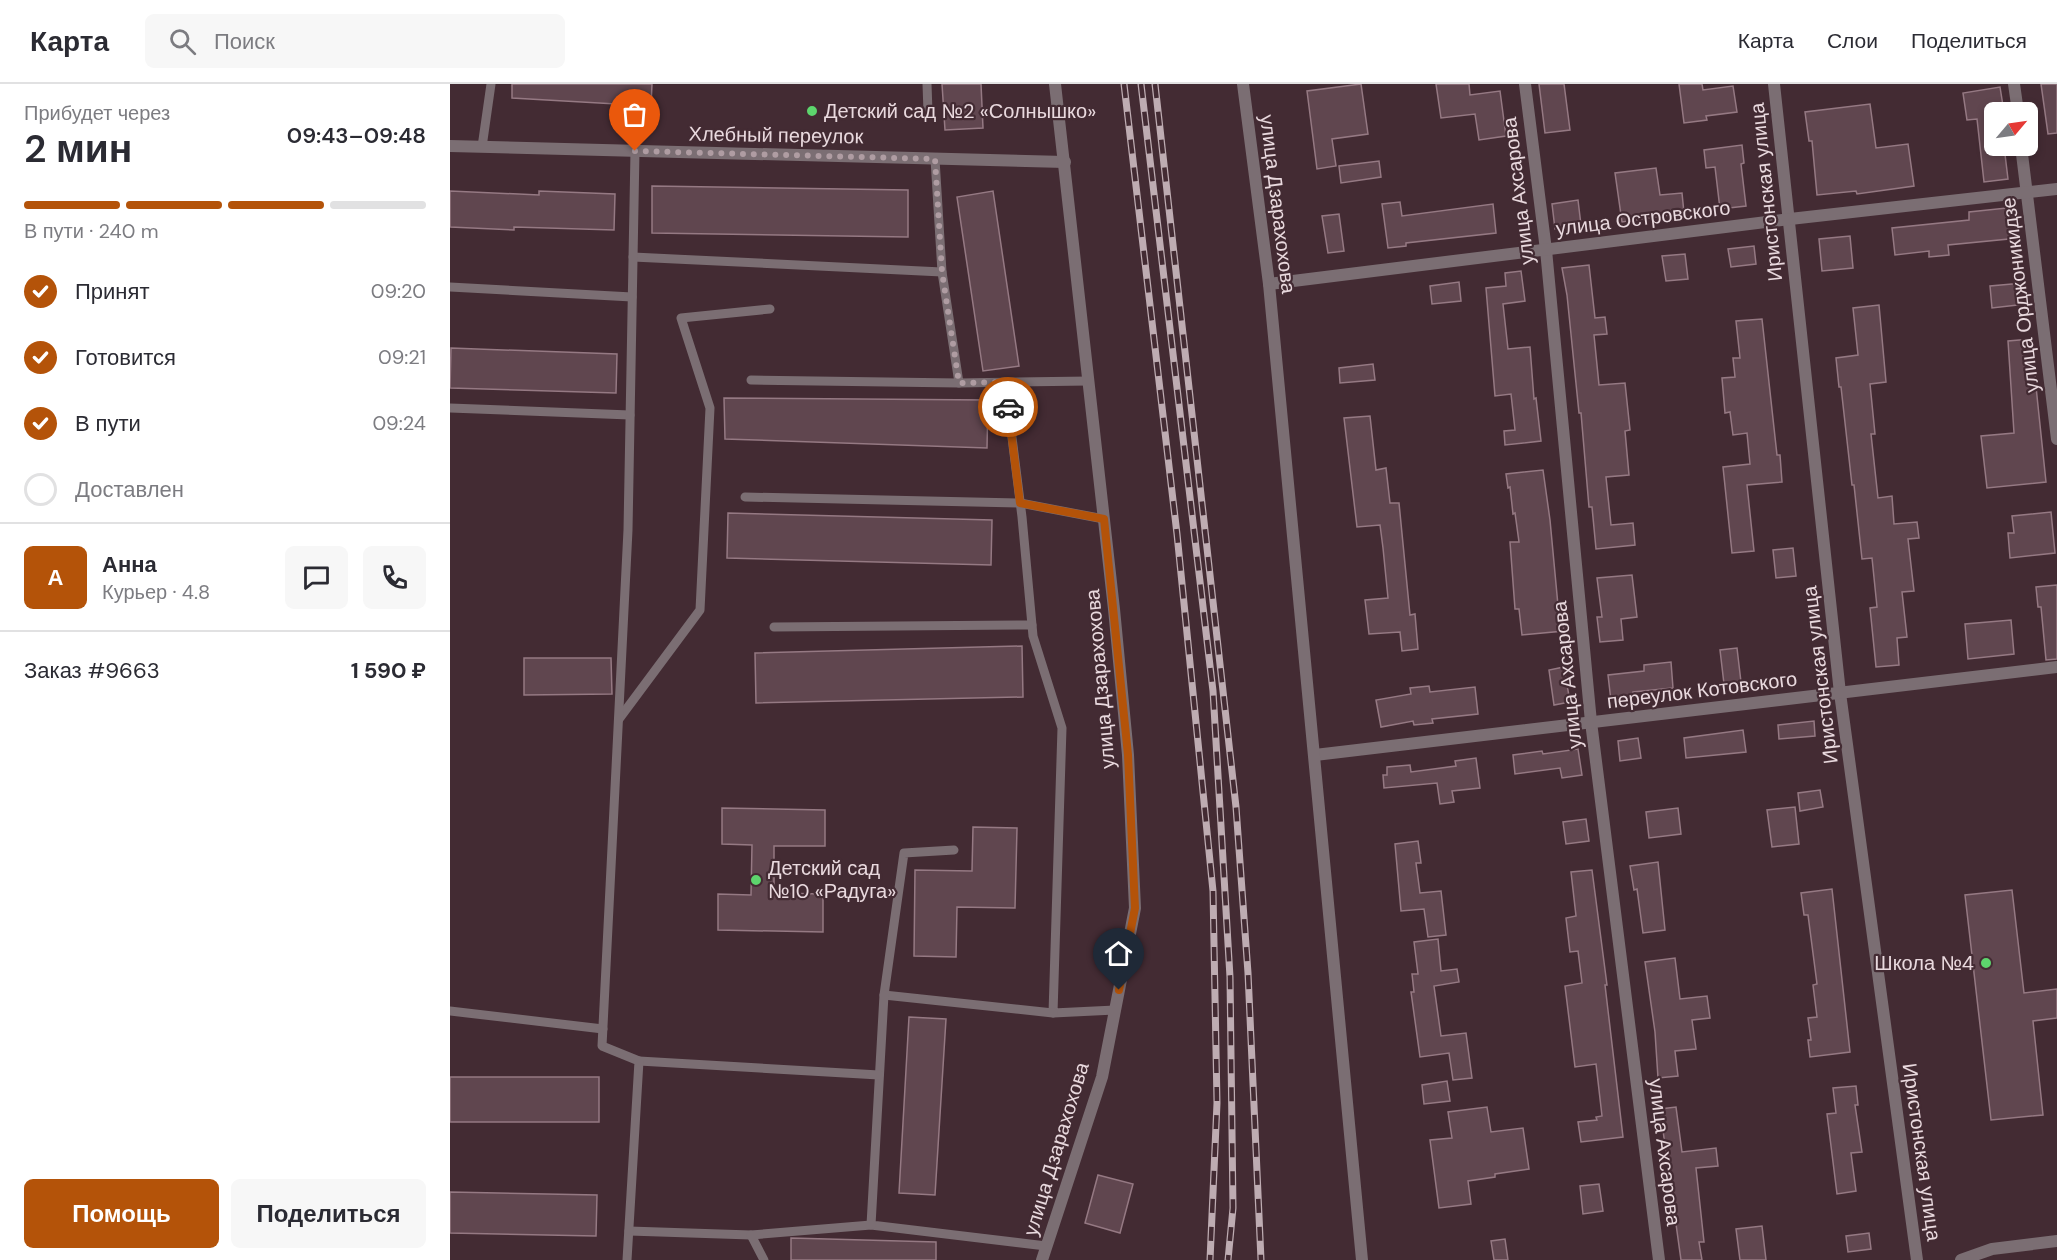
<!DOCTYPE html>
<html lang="ru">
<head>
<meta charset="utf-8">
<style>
  :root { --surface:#fff; --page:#f7f7f7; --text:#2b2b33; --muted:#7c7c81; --line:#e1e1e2; --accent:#b45309 }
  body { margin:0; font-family:"DM Sans",sans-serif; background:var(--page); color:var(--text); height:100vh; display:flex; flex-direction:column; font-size:22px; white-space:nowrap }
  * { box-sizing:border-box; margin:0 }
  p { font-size:20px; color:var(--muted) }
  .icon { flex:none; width:33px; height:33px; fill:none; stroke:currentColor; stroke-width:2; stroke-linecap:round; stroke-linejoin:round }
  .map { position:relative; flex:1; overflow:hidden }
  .details { display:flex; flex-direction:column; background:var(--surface); width:450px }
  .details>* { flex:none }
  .needle { width:39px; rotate:61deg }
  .buttons { position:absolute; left:1534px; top:18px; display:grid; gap:12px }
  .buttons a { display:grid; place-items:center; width:54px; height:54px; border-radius:9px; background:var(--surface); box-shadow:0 3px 9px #0003; font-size:30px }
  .pin { position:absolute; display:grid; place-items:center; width:51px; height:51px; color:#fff; margin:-62px -26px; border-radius:50% 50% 50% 0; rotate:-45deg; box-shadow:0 0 6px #0007 }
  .pin .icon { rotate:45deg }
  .courier { position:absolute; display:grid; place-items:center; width:60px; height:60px; margin:-30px; border:4px solid #b45309; border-radius:50%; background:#fff; color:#222; box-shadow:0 2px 8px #0007 }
  .headline em { font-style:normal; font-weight:600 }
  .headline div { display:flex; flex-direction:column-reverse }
  .headline { display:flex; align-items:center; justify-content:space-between; height:102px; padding:0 24px }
  h1 { font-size:39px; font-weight:600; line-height:45px }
  .bar { display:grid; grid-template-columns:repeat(4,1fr); gap:9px 6px; align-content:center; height:72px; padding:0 24px }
  .bar i { height:8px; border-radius:4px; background:var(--line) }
  .bar .current { background:var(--accent) }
  .bar p { grid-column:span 4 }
  .line { display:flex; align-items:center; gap:15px; padding:0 24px; border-top:2px solid var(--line) }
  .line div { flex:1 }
  .round { display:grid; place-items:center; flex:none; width:63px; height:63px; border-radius:9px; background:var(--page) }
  ol { padding:0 24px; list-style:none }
  li { display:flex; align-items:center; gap:18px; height:66px }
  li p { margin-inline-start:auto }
  li .icon { padding:6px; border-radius:50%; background:var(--accent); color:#fff; stroke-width:4 }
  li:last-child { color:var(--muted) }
  li i { width:33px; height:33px; border:3px solid var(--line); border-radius:50% }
  .action { display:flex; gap:12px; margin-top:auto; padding:12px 24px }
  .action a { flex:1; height:69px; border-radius:9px; background:var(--accent); color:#fff; font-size:24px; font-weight:600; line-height:69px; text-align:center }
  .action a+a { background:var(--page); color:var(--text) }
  header { display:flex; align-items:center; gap:36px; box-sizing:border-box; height:84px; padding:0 30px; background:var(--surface); border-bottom:2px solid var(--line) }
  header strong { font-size:28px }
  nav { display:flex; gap:33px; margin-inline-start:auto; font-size:21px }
  .search { width:420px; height:54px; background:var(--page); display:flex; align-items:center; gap:15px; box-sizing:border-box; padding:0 21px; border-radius:9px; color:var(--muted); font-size:22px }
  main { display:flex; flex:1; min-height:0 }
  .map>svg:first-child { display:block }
</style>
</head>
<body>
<header>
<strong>Карта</strong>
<div class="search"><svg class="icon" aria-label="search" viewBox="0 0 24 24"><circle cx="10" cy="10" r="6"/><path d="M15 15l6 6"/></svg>Поиск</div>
<nav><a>Карта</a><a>Слои</a><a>Поделиться</a></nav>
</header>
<main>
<section class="details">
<div class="headline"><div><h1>2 мин</h1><p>Прибудет через</p></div><em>09:43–09:48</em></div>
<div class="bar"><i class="current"></i><i class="current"></i><i class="current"></i><i></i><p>В пути · 240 m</p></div>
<ol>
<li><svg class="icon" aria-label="check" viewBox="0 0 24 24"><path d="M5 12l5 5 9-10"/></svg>Принят<p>09:20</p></li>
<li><svg class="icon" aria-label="check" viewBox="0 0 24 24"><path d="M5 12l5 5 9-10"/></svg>Готовится<p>09:21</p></li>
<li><svg class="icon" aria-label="check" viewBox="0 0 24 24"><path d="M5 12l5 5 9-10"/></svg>В пути<p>09:24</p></li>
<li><i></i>Доставлен</li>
</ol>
<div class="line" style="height:108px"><b class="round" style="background:var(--accent);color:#fff">А</b><div><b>Анна</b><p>Курьер · 4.8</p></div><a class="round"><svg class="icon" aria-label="chat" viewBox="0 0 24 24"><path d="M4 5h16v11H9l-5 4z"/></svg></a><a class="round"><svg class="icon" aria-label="phone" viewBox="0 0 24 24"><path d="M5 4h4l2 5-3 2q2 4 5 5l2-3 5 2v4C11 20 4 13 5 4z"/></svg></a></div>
<div class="line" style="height:78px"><div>Заказ #9663</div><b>1 590 ₽</b></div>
<div class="action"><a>Помощь</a><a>Поделиться</a></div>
</section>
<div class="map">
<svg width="1607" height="1176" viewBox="0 0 1607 1176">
  <rect width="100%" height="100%" fill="#432b33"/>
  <g fill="#60464f" stroke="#957983" stroke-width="1.5">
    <path d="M62 0H202L201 22 62 14Z"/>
    <path d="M492 0H531L533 44 495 46Z"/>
    <path d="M911 0 918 50 882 55 886 82 867 85 857 7Z"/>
    <path d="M986 0H1019L1020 11 1050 7 1056 52 1029 56 1025 30 991 34Z"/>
    <path d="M1089 0H1114L1120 46 1095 49Z"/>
    <path d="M1229 0H1252L1253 6 1283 2 1287 28 1256 32 1257 36 1234 39Z"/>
    <path d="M1591 0H1607V49L1598 50Z"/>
    <path d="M1550 3 1554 28H1545V62H1554L1558 95 1534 98 1527 35 1517 36 1513 9Z"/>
    <path d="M1420 20 1426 64 1458 60 1464 102 1407 110 1406 107 1367 111 1362 57H1359L1355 28Z"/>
    <path d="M1292 61 1294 79 1291 80 1296 122 1270 125 1265 83 1256 84 1254 66Z"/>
    <path d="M929 77 931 93 891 99 889 82Z"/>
    <path d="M1206 84 1210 111 1232 109 1234 129 1172 138 1165 89Z"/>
    <path d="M202 102 458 106V153L202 149Z"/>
    <path d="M0 107 89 111V107L165 110 164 146 64 143V146L0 143Z"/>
    <path d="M543 107 569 282 533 287 507 113Z"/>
    <path d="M1128 116 1131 141 1105 145 1102 120Z"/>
    <path d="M950 118 952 132 1043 120 1046 149 956 159V162L938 164 932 120Z"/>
    <path d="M1566 123 1569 154 1498 161 1499 171 1479 173V167L1445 171 1442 144 1519 136V128Z"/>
    <path d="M889 130 894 167 878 169 872 132Z"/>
    <path d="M1400 152 1403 184 1372 187 1369 155Z"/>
    <path d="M1304 162 1306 180 1281 183 1278 165Z"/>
    <path d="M1235 170 1238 195 1216 197 1212 172Z"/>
    <path d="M1139 181 1145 234 1155 233 1157 250 1144 251 1149 301 1175 299 1180 346 1175 347 1179 391 1156 393 1161 441 1183 439 1185 461 1146 465 1142 423H1139L1131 329H1129L1117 211 1112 184Z"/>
    <path d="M1071 187 1075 217 1053 220 1058 265 1080 263 1084 315 1086 314 1091 357 1055 361 1054 347 1065 346 1061 310 1045 312 1036 204 1056 202 1055 189Z"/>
    <path d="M1009 198 1011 217 982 220 980 202Z"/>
    <path d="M1573 199 1576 220 1542 224 1540 202Z"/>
    <path d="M1429 221 1436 298 1420 300 1425 350H1421L1428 414 1442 412 1444 440 1467 438 1469 454 1458 455 1464 507 1452 508 1457 553 1447 554 1449 581 1426 583 1420 524 1427 523 1422 474 1412 475 1404 401H1402L1391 303H1389L1386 274 1408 271 1403 224Z"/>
    <path d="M1312 235 1327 371H1330L1332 398 1297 401 1304 467 1282 469 1273 383 1300 380 1297 349 1283 351 1280 328 1275 329 1272 294 1285 293 1283 274H1290L1286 237Z"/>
    <path d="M1581 255 1596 398 1537 404 1531 352 1564 349 1558 257Z"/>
    <path d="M1 264 167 270 166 309 0 304Z"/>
    <path d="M923 280 925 296 890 299 889 284Z"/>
    <path d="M274 314 538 316 537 364 275 355Z"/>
    <path d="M920 332 926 386 936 384 940 419H949L960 531 965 530 968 565 952 567 950 548 919 550 915 516 938 514 933 464 930 441 907 443 894 334Z"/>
    <path d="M1093 386 1100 436 1109 532 1112 531 1114 547 1072 551 1069 525H1065L1060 458H1069L1065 429 1063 430 1060 403 1058 404 1056 390Z"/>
    <path d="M1601 428 1605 469 1560 474 1558 449H1564L1562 432Z"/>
    <path d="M278 429 542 436 541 481 277 474Z"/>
    <path d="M1343 464 1346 492 1326 494 1323 466Z"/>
    <path d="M1182 491 1187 533 1171 535 1173 556 1150 558 1147 533H1152L1147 494Z"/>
    <path d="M1607 501V575L1596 576 1591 523H1588L1586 503Z"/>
    <path d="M1561 536 1564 570 1518 575 1515 540Z"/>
    <path d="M572 562 573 613 306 619 305 569Z"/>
    <path d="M1287 564 1291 598 1274 600 1270 566Z"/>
    <path d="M74 574H161L162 610 74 611Z"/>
    <path d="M1221 578 1223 604 1183 608V614L1161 617 1158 591 1194 587V581Z"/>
    <path d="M1114 583 1120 618 1104 621 1099 586Z"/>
    <path d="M979 602 980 608 1025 603 1028 630 982 635 983 639 964 641 963 637 931 643 926 616 961 610 960 604Z"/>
    <path d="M1364 637 1365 652 1329 655 1328 641Z"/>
    <path d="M1293 646 1296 668 1236 674 1234 654Z"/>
    <path d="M1188 654 1191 674 1170 677 1168 657Z"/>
    <path d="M1128 665 1132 691 1112 694 1110 684 1065 690 1063 671 1092 667 1093 670Z"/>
    <path d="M1026 674 1030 704 1002 707 1004 718 990 720 987 699 934 704 933 691H937V683L960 681 961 688 1006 682 1005 677Z"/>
    <path d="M1370 706 1373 723 1350 727 1348 709Z"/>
    <path d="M1345 723 1349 760 1322 763 1317 726Z"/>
    <path d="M272 724 375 726V762H324V809L373 810V848L268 846V810L301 811 302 761 272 760Z"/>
    <path d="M1228 724 1231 750 1199 754 1196 728Z"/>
    <path d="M1136 735 1139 757 1116 760 1113 738Z"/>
    <path d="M523 743 567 744 565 824 507 823 506 873 464 872 465 786 522 787Z"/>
    <path d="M968 757 971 779H966L970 809 991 807 996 851 978 853 974 825 951 827 945 760Z"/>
    <path d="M1208 778 1215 846 1193 849 1187 805 1184 806 1180 782Z"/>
    <path d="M1142 786 1157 901H1155L1173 1053 1131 1058 1128 1038 1147 1036 1146 1033 1152 1032 1146 980 1125 983 1115 902 1132 899 1128 867 1120 868 1116 834 1126 832 1121 788Z"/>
    <path d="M1382 805 1400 968 1360 973 1358 956H1361L1358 934 1367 933 1363 901 1367 900 1358 831H1354L1351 809Z"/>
    <path d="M1562 806 1574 909 1607 905V934L1583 937 1593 1031 1541 1036 1515 811Z"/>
    <path d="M988 855 991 887 1007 885 1009 898 984 902 991 952 1016 949 1022 994 1003 996 999 969 970 973 961 908H964L962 890H968L964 858Z"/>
    <path d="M1225 874 1230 915 1257 912 1260 934 1242 936 1246 965 1225 967 1228 992 1208 994 1205 948 1195 878Z"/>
    <path d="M459 933 496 935 485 1111 449 1109Z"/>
    <rect x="0" y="993" width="149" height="45"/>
    <path d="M997 997 1000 1017 974 1020 972 1001Z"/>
    <path d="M1406 1002 1408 1021H1405L1412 1068 1401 1069 1406 1107 1387 1110 1377 1030 1386 1029 1383 1004Z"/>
    <path d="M1037 1023 1041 1048 1073 1044 1079 1085 1045 1090V1093L1018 1097 1021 1120 989 1124 980 1056 1002 1054 998 1028Z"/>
    <path d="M1226 1023 1232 1068 1266 1064 1268 1082 1246 1084 1254 1158H1249L1252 1176H1231L1210 1025Z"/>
    <path d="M648 1091 683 1100 670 1149 635 1139Z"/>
    <path d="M1149 1100 1153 1127 1133 1130 1130 1102Z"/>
    <path d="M0 1108 147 1111 146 1152 0 1149Z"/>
    <path d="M1312 1142 1316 1176H1290L1286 1145Z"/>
    <path d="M1419 1149 1421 1165 1398 1168 1396 1152Z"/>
    <path d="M341 1154 486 1158V1176H341Z"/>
    <path d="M1055 1155 1058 1176H1044L1041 1157Z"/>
  </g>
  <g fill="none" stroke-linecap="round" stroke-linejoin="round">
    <g stroke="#7b6e73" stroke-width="9">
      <path d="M477 0 478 28"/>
      <path d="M32 63 41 0"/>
      <path d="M485 75 492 188 509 299 639 297"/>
      <path d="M183 173 492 188"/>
      <path d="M0 203 182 213"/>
      <path d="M301 296 509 299"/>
      <path d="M555 298 572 433 583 552 612 644 603 929 665 926"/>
      <path d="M0 324 180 331"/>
      <path d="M295 413 570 419 654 435"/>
      <path d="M324 543 582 541"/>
      <path d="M169 635 250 526 260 324 231 234 320 225"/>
      <path d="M504 766 454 769 434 911 603 929"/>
      <path d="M434 911 421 1141 596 1162"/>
      <path d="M0 927 153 945"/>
      <path d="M189 977 429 991"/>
      <path d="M179 1147 301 1151"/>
      <path d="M177 1176 189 977 152 962 178 446 185 67"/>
      <path d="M314 1176 301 1151 421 1141"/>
    </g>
    <g stroke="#7b6e73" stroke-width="12">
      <path d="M1075 0 1096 166 1141 638 1209 1176"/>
      <path d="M1324 0 1390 609 1467 1176"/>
      <path d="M1564 0 1568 28"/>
      <path d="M0 62 615 78"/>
      <path d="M1571 62 1607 355"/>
      <path d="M819 200 1340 135 1607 105"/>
      <path d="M865 671 1607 583"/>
    </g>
    <g stroke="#7b6e73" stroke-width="12">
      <path d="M793 0 819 200 912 1176"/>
      <path d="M592 1176 652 993 685 824 678 671 664 525 605 0"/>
      <path d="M1511 1176 1542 1165 1607 1157"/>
    </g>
    <defs>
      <g id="rail">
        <path d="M674 0 727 450 763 807 767 1019 760 1176"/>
        <path d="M691 0 763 607 780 893 783 1124 778 1176"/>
        <path d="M705 0 786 723 798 889 811 1176"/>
      </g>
    </defs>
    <use href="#rail" stroke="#beacb2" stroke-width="7"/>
    <use href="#rail" stroke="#432b33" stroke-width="4.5" stroke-dasharray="14" stroke-linecap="butt"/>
  </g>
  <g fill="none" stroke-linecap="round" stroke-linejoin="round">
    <path stroke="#af9ca2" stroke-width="6" stroke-dasharray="0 10.8" d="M185 67 485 75 492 188 509 299 555 298 558 323"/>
    <path stroke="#b45309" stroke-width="8" d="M558 323 570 419 654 435 678 671 685 824 669 906"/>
  </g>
  <g fill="#5dd56d" stroke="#432b33" stroke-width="2">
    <circle cx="362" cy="27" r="6"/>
    <circle cx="306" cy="796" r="6"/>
    <circle cx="1536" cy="879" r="6"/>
  </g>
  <g text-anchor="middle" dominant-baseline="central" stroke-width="4.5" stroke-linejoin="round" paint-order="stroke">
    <g font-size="20" fill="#e9d9de" stroke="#432b33" text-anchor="start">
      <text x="374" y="27">Детский сад №2 «Солнышко»</text>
      <text x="318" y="784">Детский сад<tspan x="318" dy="23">№10 «Радуга»</tspan></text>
      <text x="1524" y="879" text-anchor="end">Школа №4</text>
    </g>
    <g font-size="20" fill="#e9d9de" stroke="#432b33">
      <text transform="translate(326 51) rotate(1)">Хлебный переулок</text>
      <text transform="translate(1068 107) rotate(-97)">улица Ахсарова</text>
      <text transform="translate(1316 108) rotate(-96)">Иристонская улица</text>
      <text transform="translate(828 120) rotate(83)">улица Дзарахохова</text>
      <text transform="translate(1193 134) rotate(-7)">улица Островского</text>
      <text transform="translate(1570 211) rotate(-97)">улица Орджоникидзе</text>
      <text transform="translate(1117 591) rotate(-96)">улица Ахсарова</text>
      <text transform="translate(1370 591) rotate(-97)">Иристонская улица</text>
      <text transform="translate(650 595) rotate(-95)">улица Дзарахохова</text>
      <text transform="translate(1252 606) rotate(-7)">переулок Котовского</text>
      <text transform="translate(606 1065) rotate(-73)">улица Дзарахохова</text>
      <text transform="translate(1215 1068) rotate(83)">улица Ахсарова</text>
      <text transform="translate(1472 1068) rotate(82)">Иристонская улица</text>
    </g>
  </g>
</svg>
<div class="buttons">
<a><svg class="needle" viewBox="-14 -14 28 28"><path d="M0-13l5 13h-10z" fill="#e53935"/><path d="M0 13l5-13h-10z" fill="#7c7c81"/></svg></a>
</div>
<div class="pin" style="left:185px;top:67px;background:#ea580c"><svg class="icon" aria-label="bag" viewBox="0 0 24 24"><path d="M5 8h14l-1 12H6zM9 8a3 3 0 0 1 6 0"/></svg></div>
<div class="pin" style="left:669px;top:906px;background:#1f2937"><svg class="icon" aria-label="home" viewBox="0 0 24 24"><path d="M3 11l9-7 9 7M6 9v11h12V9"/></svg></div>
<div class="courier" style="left:558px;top:323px"><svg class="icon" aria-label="car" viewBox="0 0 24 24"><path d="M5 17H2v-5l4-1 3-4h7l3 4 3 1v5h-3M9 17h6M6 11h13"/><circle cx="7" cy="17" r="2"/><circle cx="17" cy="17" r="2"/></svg></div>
</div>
</main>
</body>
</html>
